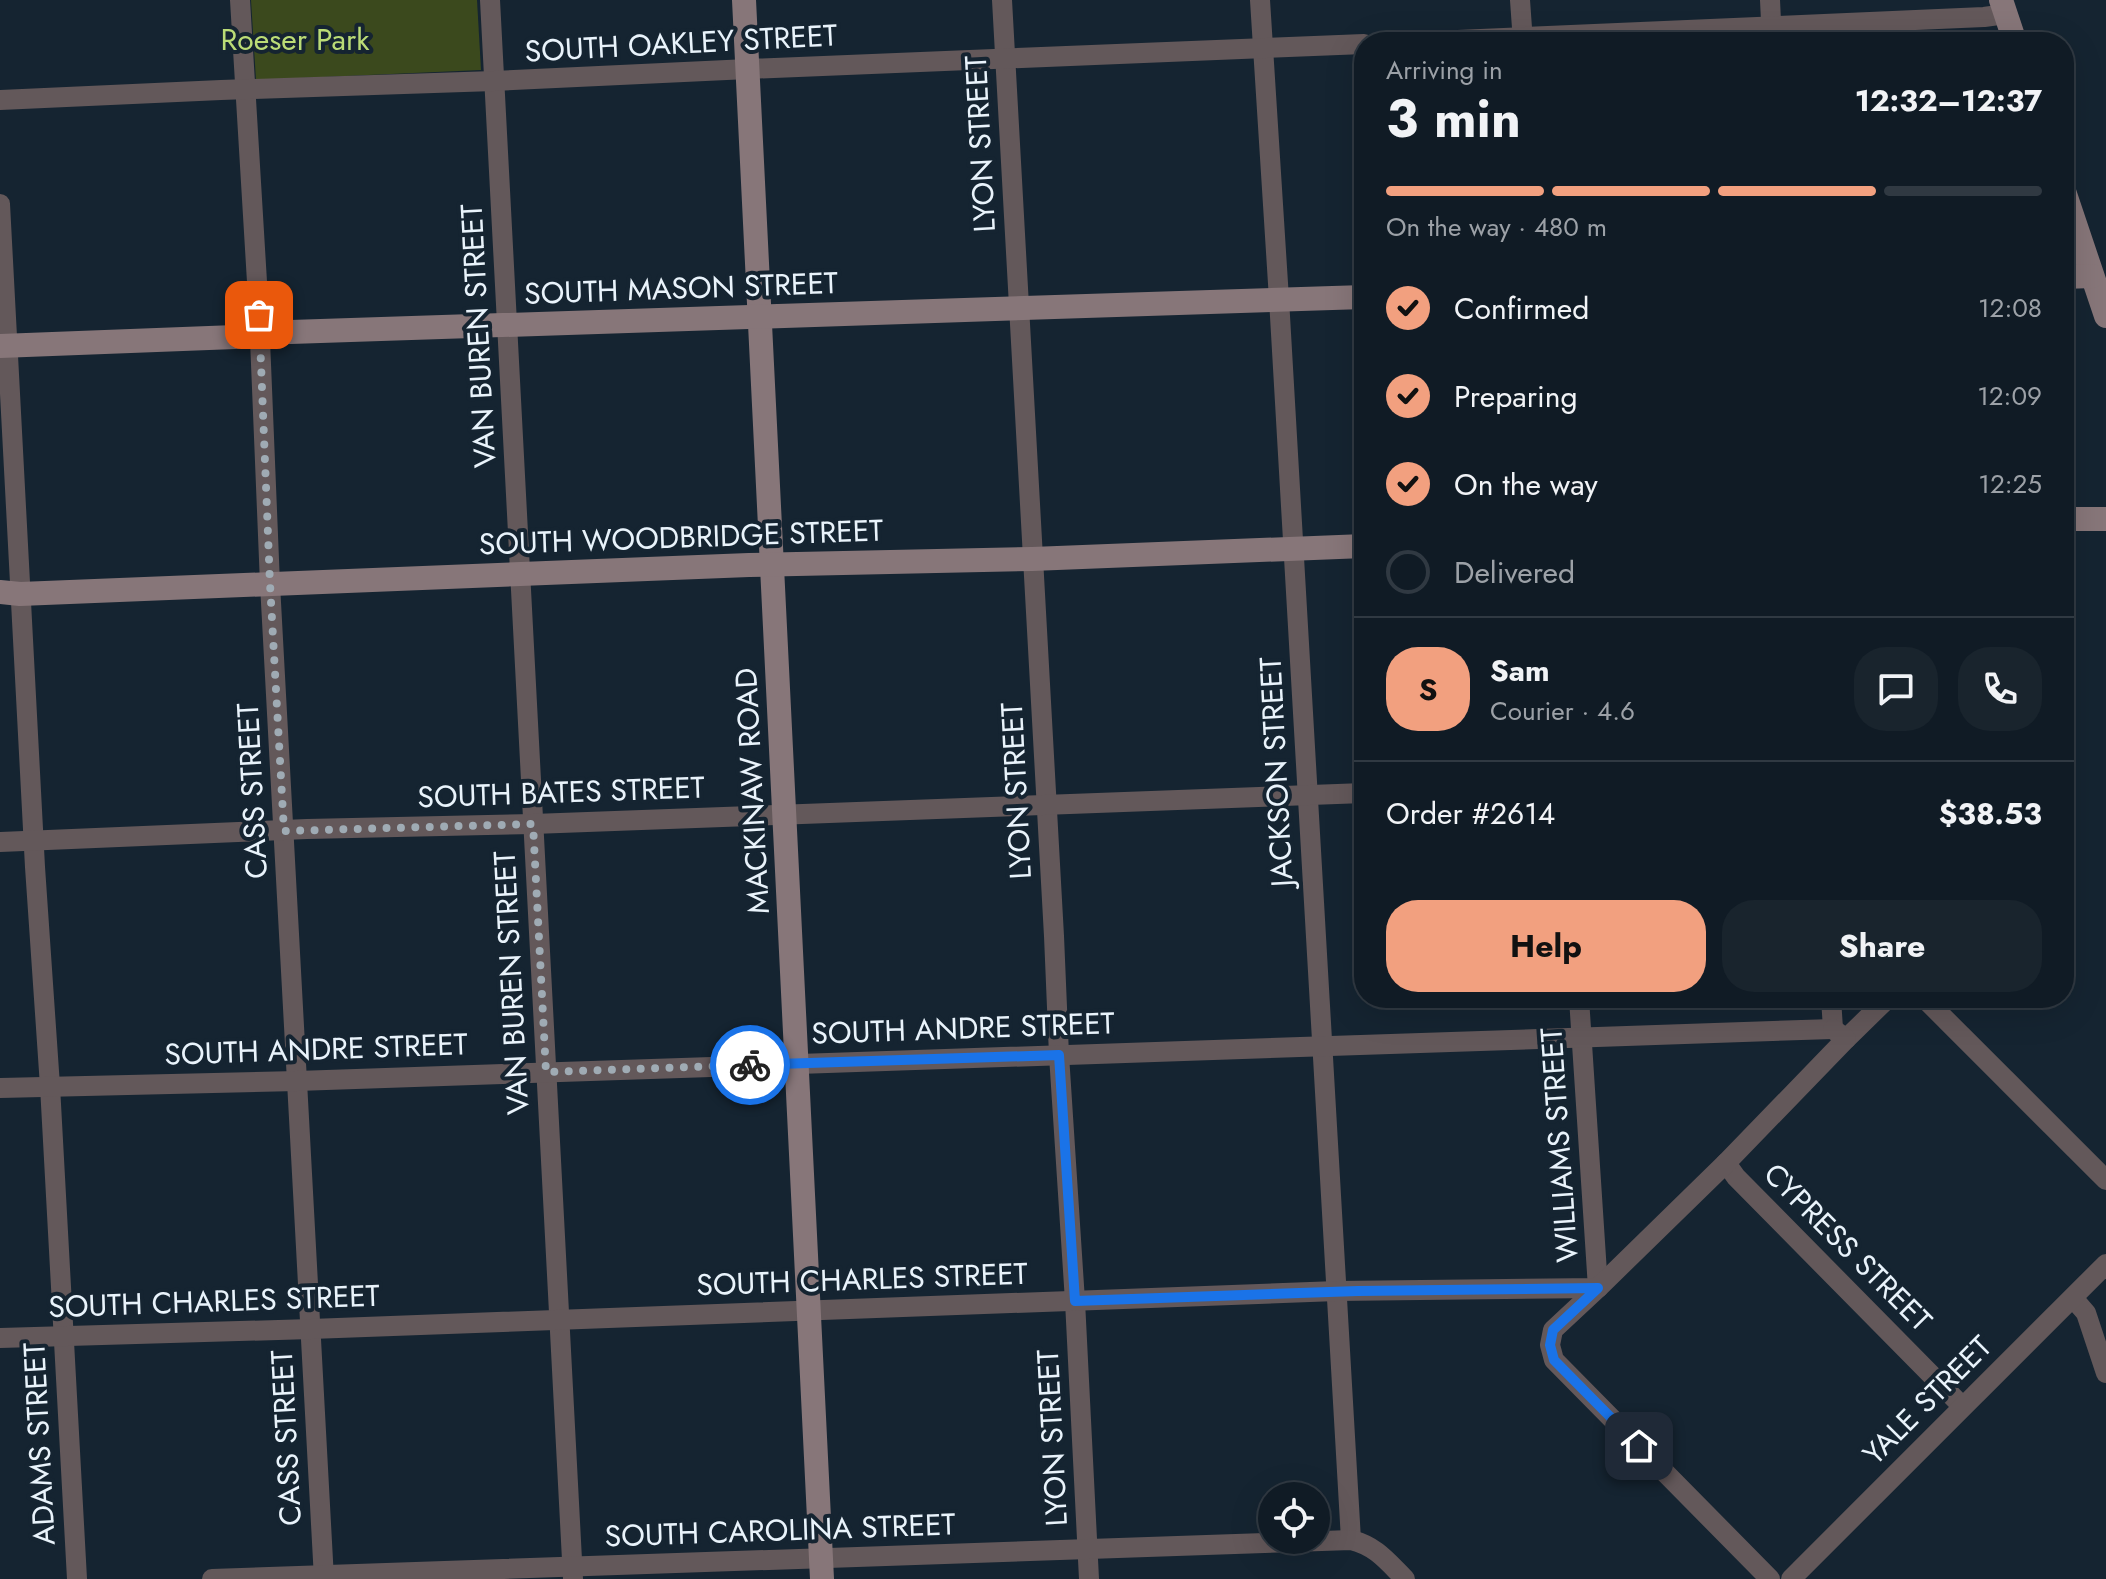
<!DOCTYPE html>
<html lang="en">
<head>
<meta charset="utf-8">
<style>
  :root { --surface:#101b25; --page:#19242d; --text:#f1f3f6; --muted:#9ca1a7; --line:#303942; --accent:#f2a07f }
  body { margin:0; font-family:Jost,sans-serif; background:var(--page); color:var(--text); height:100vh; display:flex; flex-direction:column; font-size:30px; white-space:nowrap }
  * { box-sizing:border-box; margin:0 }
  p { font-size:26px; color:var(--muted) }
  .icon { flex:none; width:44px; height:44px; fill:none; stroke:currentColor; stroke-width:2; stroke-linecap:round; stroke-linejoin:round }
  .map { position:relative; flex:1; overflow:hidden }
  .sheet { position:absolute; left:1354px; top:32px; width:720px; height:976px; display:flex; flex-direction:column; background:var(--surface); border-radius:32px; box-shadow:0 8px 32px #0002,0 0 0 2px var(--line) }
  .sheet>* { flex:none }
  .controls { position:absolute; left:1258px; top:1482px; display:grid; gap:16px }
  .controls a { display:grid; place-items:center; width:72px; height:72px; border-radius:50%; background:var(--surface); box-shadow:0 8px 32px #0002,0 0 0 2px var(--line); font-size:40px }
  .pin { position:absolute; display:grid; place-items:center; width:68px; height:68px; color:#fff; margin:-34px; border-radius:16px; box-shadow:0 4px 12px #0006 }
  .courier { position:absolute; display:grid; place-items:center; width:80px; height:80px; margin:-40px; border:6px solid #1a73e8; border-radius:50%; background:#fff; color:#222; box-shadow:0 2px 10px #0007 }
  .headline em { font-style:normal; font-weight:700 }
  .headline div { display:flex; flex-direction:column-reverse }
  .headline { display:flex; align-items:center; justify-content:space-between; height:136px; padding:0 32px }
  h1 { font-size:52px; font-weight:700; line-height:60px }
  .bar { display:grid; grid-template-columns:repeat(4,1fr); gap:12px 8px; align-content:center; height:96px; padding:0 32px }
  .bar i { height:10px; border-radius:6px; background:var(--line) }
  .bar .selected { background:var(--accent) }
  .bar p { grid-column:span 4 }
  .line { display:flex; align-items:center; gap:20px; padding:0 32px; border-top:2px solid var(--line) }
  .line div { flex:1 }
  .round { display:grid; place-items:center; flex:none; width:84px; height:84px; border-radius:32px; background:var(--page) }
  ol { padding:0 32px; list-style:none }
  li { display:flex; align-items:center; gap:24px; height:88px }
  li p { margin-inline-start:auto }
  li .icon { padding:8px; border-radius:50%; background:var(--accent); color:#111; stroke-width:4 }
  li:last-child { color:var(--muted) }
  li i { width:44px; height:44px; border:4px solid var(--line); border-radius:50% }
  .primary-button { display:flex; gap:16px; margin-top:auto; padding:16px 32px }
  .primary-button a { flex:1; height:92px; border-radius:32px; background:var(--accent); color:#111; font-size:32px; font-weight:700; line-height:92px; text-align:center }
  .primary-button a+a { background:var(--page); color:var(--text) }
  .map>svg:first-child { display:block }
</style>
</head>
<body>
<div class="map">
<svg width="2106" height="1579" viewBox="0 0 2106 1579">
  <rect width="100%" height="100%" fill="#152431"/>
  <path fill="#3b491d" d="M251 0H477L481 70 256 80Z"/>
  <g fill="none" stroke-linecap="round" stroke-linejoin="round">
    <g stroke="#63585a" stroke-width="20">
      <path d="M240 0 259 315 270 584 324 1579"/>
      <path d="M490 0 573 1579"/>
      <path d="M1002 0 1054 936 1059 1055 1075 1301 1089 1579"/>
      <path d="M1260 0 1279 299 1351 1540"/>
      <path d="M1520 0 1523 42"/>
      <path d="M1770 0 1772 42"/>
      <path d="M1412 42 1984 17 2006 14"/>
      <path d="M0 100 221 90 494 81 748 69 1364 44"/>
      <path d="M0 204 35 867 50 1086 77 1579"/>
      <path d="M0 842 307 829 533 824 1364 793"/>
      <path d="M1579 998 1598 1288 1553 1330 1550 1345 1554 1360 1770 1579"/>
      <path d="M1831 998 1833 1029"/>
      <path d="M1924 998 2106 1180"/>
      <path d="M1846 1039 1888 998"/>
      <path d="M0 1088 297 1081 1833 1029"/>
      <path d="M1726 1163 1736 1177 1962 1406"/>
      <path d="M2073 1298 2086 1313 2106 1373"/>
      <path d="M0 1338 311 1329 1337 1291 1598 1288 1726 1163 1846 1039 1833 1029"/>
      <path d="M212 1579 1351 1540C1376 1546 1387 1561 1405 1579"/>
      <path d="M1791 1579 2106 1264"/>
    </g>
    <g stroke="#877679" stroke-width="24">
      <path d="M744 0 822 1579"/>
      <path d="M2001 0 2015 42"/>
      <path d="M2064 191 2106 316"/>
      <path d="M2064 277 2092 276"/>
      <path d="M0 346 235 337 260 333 1364 297"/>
      <path d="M2064 519H2106"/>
      <path d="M0 592 20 594 749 565 1032 559 1364 546"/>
    </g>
  </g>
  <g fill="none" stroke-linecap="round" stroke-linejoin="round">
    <path stroke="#9fabb4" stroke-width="8" stroke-dasharray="0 14.4" d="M259 315 270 584 284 831 533 824 546 1072 750 1065"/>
    <path stroke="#1a73e8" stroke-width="10" d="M750 1065 1059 1055 1075 1301 1358 1291 1598 1288 1553 1330 1550 1345 1554 1360 1639 1446"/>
  </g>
  <g text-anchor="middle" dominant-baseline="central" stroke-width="8" stroke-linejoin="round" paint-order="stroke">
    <g font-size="30" fill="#bbdc76" stroke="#152431">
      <text x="295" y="39">Roeser Park</text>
    </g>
    <g font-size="30" fill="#e9f3fb" stroke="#152431">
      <text transform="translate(681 43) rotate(-3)">SOUTH OAKLEY STREET</text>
      <text transform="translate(980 144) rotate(-93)">LYON STREET</text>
      <text transform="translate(681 288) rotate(-2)">SOUTH MASON STREET</text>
      <text transform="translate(478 336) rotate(-93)">VAN BUREN STREET</text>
      <text transform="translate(681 537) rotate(-2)">SOUTH WOODBRIDGE STREET</text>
      <text transform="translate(1276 772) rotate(-93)">JACKSON STREET</text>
      <text transform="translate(252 791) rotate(-93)">CASS STREET</text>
      <text transform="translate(752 791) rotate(-93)">MACKINAW ROAD</text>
      <text transform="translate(1016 791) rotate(-93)">LYON STREET</text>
      <text transform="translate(561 792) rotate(-2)">SOUTH BATES STREET</text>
      <text transform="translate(511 983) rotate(-93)">VAN BUREN STREET</text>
      <text transform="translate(963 1028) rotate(-2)">SOUTH ANDRE STREET</text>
      <text transform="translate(316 1049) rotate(-2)">SOUTH ANDRE STREET</text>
      <text transform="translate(1559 1145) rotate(-94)">WILLIAMS STREET</text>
      <text transform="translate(1848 1247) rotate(45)">CYPRESS STREET</text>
      <text transform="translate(862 1279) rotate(-2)">SOUTH CHARLES STREET</text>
      <text transform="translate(214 1301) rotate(-2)">SOUTH CHARLES STREET</text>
      <text transform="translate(1927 1400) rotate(-45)">YALE STREET</text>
      <text transform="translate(286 1438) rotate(-93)">CASS STREET</text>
      <text transform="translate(1052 1438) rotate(-93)">LYON STREET</text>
      <text transform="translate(39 1444) rotate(-93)">ADAMS STREET</text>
      <text transform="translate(780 1530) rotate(-2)">SOUTH CAROLINA STREET</text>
    </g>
  </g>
</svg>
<div class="controls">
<a><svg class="icon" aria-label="locate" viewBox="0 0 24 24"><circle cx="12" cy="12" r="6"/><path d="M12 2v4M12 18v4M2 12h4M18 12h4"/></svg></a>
</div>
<div class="pin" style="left:259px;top:315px;background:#ea580c"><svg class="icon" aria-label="bag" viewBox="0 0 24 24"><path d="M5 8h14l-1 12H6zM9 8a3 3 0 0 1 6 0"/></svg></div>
<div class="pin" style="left:1639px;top:1446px;background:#1f2937"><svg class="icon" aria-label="home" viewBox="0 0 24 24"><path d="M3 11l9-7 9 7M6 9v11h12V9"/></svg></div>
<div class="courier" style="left:750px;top:1065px"><svg class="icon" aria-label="bike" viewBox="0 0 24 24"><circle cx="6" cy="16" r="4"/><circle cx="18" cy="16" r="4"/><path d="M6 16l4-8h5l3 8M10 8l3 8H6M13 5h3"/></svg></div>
<section class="sheet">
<div class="headline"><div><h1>3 min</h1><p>Arriving in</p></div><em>12:32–12:37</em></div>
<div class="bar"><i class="selected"></i><i class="selected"></i><i class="selected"></i><i></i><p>On the way · 480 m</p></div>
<ol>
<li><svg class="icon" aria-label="check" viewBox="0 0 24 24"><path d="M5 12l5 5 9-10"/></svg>Confirmed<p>12:08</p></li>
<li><svg class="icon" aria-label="check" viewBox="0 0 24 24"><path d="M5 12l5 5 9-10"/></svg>Preparing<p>12:09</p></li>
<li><svg class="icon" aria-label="check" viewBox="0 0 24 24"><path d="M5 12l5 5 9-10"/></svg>On the way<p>12:25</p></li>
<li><i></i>Delivered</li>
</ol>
<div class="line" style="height:144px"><b class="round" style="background:var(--accent);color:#111">S</b><div><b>Sam</b><p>Courier · 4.6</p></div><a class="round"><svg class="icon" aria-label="chat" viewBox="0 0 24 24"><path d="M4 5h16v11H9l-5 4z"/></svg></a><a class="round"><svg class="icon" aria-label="phone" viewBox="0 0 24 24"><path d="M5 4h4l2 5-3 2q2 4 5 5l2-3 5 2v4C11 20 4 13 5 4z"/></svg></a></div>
<div class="line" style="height:104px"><div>Order #2614</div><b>$38.53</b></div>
<div class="primary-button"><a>Help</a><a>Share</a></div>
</section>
</div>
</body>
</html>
